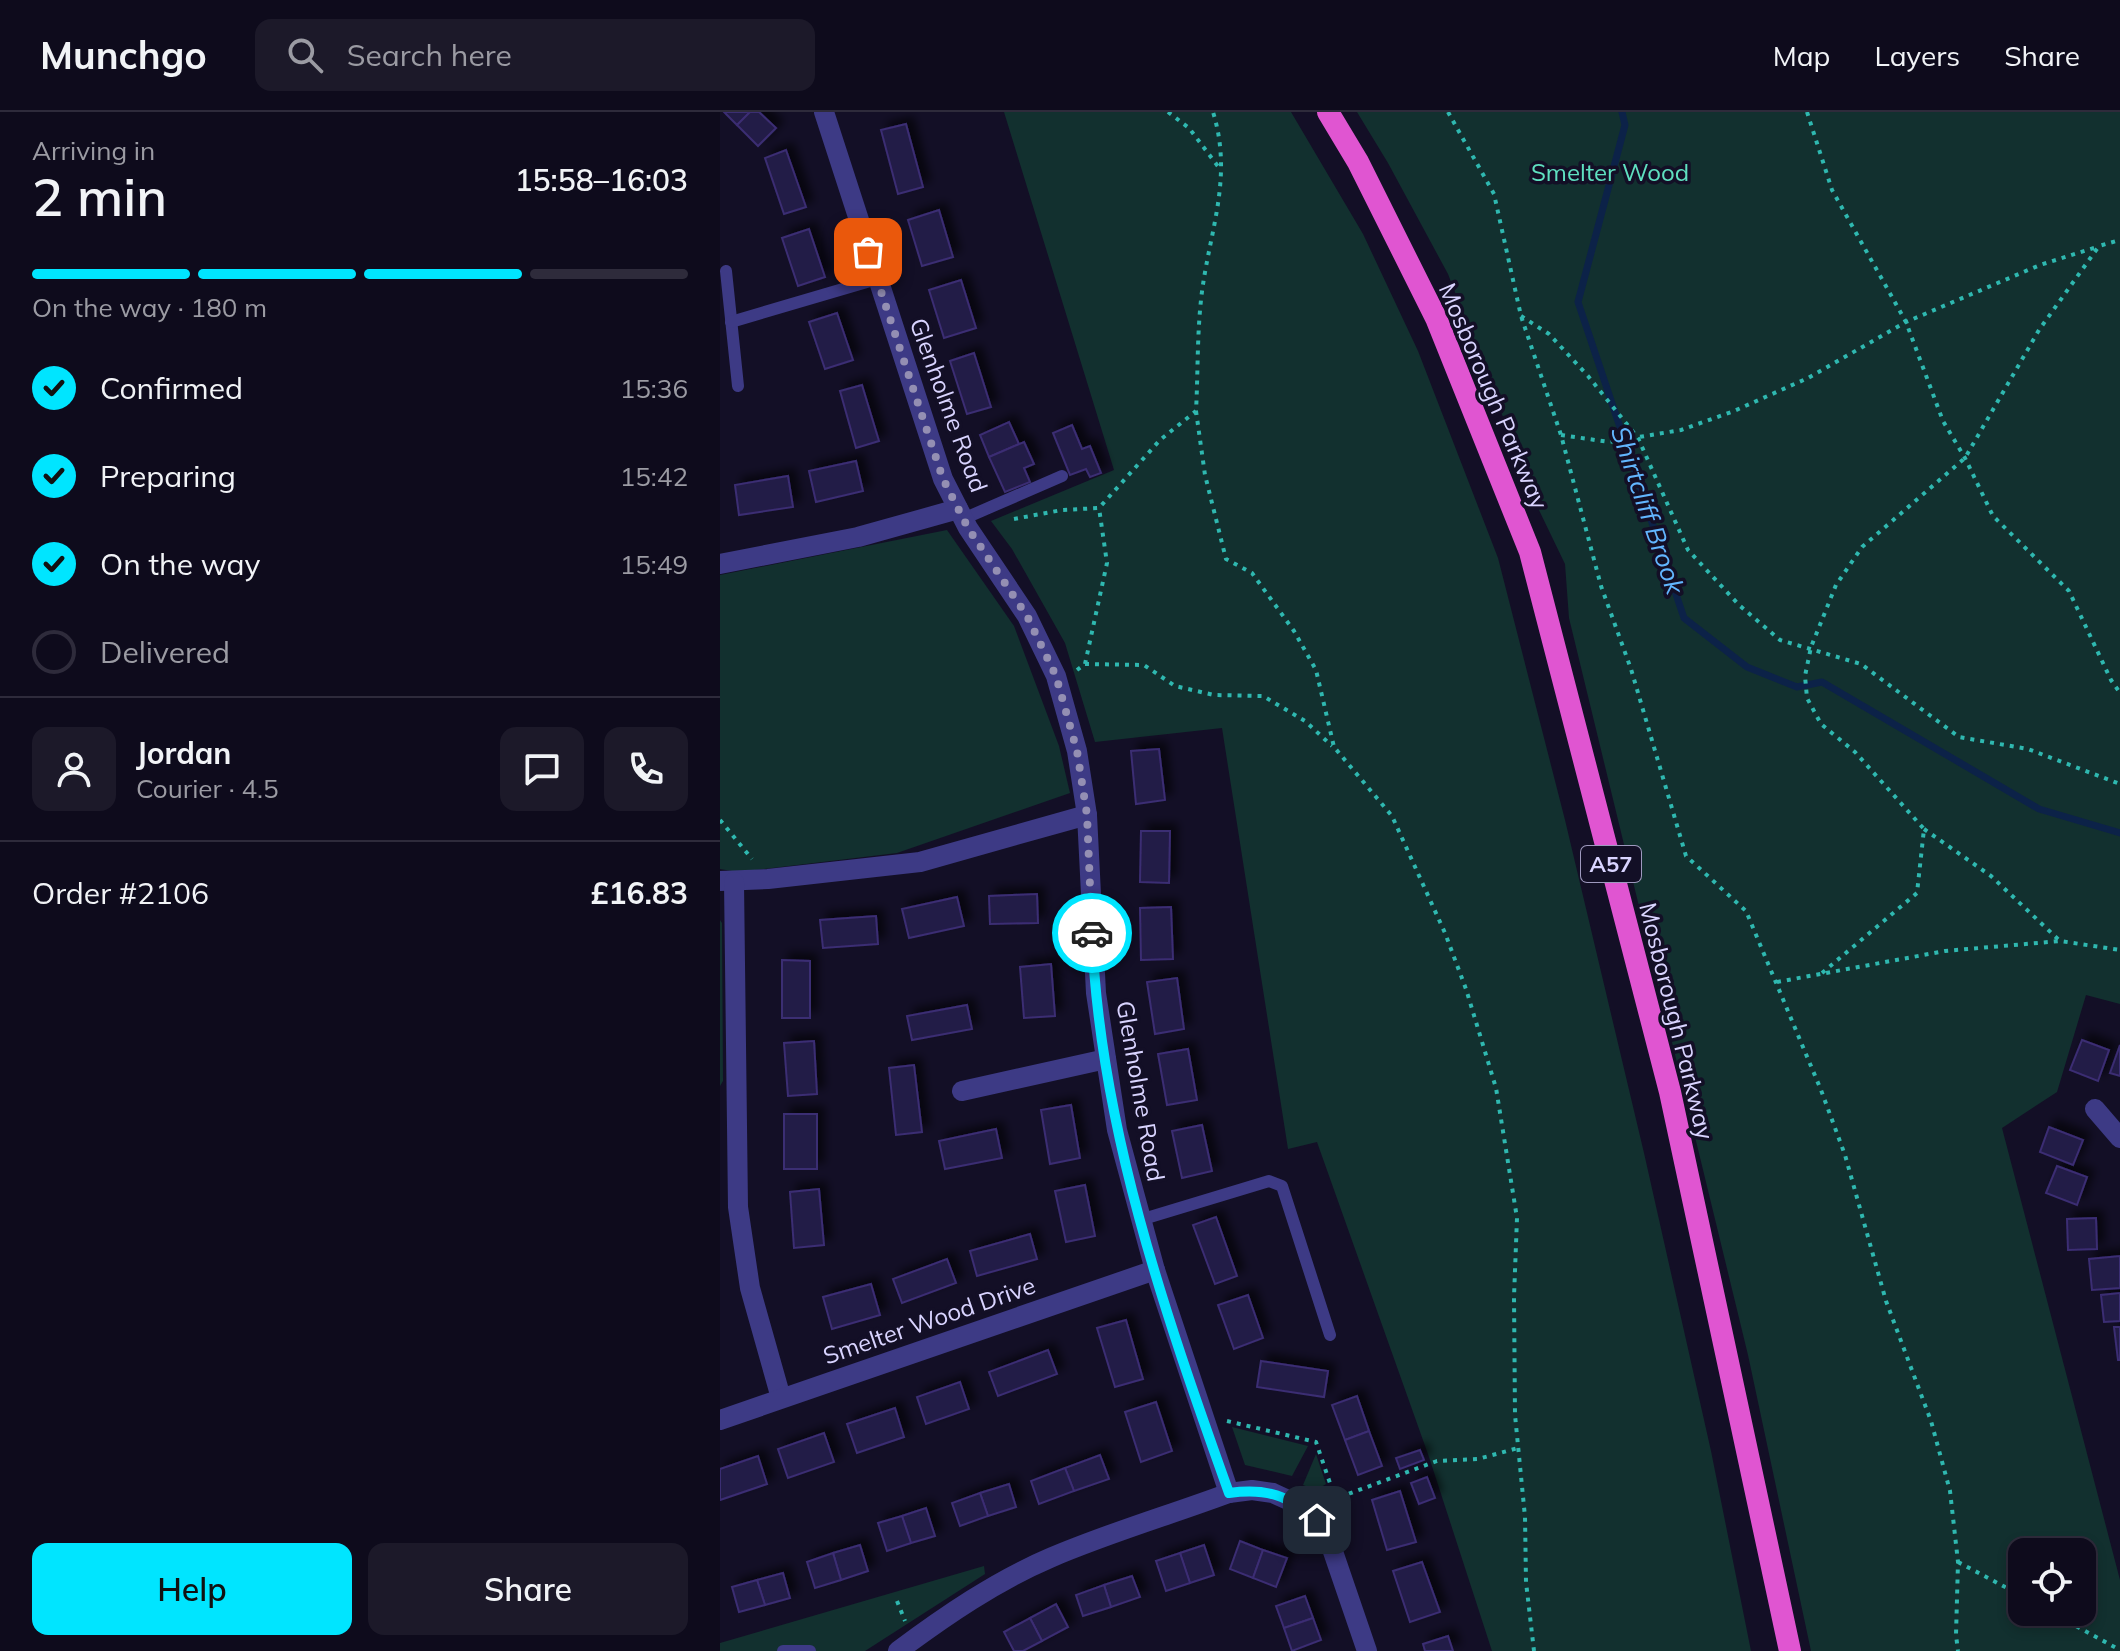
<!DOCTYPE html>
<html lang="en">
<head>
<meta charset="utf-8">
<style>
  :root { --surface:#0e0b1c; --page:#1c1929; --text:#f1f3f6; --muted:#9b9ba3; --line:#2e2b3b; --accent:#00e5ff }
  body { margin:0; font-family:Mulish,sans-serif; background:var(--page); color:var(--text); height:100vh; display:flex; flex-direction:column; font-size:30px; white-space:nowrap }
  * { box-sizing:border-box; margin:0 }
  p { font-size:26px; color:var(--muted) }
  .icon { flex:none; width:44px; height:44px; fill:none; stroke:currentColor; stroke-width:2; stroke-linecap:round; stroke-linejoin:round }
  .map { position:relative; flex:1; overflow:hidden }
  .panel { display:flex; flex-direction:column; background:var(--surface); width:720px }
  .panel>* { flex:none }
  .buttons { position:absolute; left:1288px; top:1426px; display:grid; gap:16px }
  .buttons a { display:grid; place-items:center; width:88px; height:88px; border-radius:16px; background:var(--surface); box-shadow:0 4px 12px #0003,0 0 0 2px var(--line); font-size:40px }
  .pin { position:absolute; display:grid; place-items:center; width:68px; height:68px; color:#fff; margin:-34px; border-radius:16px; box-shadow:0 4px 12px #0006 }
  .courier { position:absolute; display:grid; place-items:center; width:80px; height:80px; margin:-40px; border:6px solid #00e5ff; border-radius:50%; background:#fff; color:#222; box-shadow:0 2px 10px #0007 }
  .overview em { font-style:normal; font-weight:600 }
  .overview div { display:flex; flex-direction:column-reverse }
  .overview { display:flex; align-items:center; justify-content:space-between; height:136px; padding:0 32px }
  h1 { font-size:52px; font-weight:600; line-height:60px }
  .bar { display:grid; grid-template-columns:repeat(4,1fr); gap:12px 8px; align-content:center; height:96px; padding:0 32px }
  .bar i { height:10px; border-radius:6px; background:var(--line) }
  .bar .on { background:var(--accent) }
  .bar p { grid-column:span 4 }
  .line { display:flex; align-items:center; gap:20px; padding:0 32px; border-top:2px solid var(--line) }
  .line div { flex:1 }
  .round { display:grid; place-items:center; flex:none; width:84px; height:84px; border-radius:16px; background:var(--page) }
  ol { padding:0 32px; list-style:none }
  li { display:flex; align-items:center; gap:24px; height:88px }
  li p { margin-inline-start:auto }
  li .icon { padding:8px; border-radius:50%; background:var(--accent); color:#111; stroke-width:4 }
  li:last-child { color:var(--muted) }
  li i { width:44px; height:44px; border:4px solid var(--line); border-radius:50% }
  .cta { display:flex; gap:16px; margin-top:auto; padding:16px 32px }
  .cta a { flex:1; height:92px; border-radius:16px; background:var(--accent); color:#111; font-size:32px; font-weight:600; line-height:92px; text-align:center }
  .cta a+a { background:var(--page); color:var(--text) }
  header { display:flex; align-items:center; gap:48px; box-sizing:border-box; height:112px; padding:0 40px; background:var(--surface); border-bottom:2px solid var(--line) }
  header strong { font-size:38px }
  nav { display:flex; gap:44px; margin-inline-start:auto; font-size:28px }
  .search { width:560px; height:72px; background:var(--page); display:flex; align-items:center; gap:20px; box-sizing:border-box; padding:0 28px; border-radius:16px; color:var(--muted); font-size:30px }
  main { display:flex; flex:1; min-height:0 }
  .map>svg:first-child { display:block }
</style>
</head>
<body>
<header>
<strong>Munchgo</strong>
<div class="search"><svg class="icon" aria-label="search" viewBox="0 0 24 24"><circle cx="10" cy="10" r="6"/><path d="M15 15l6 6"/></svg>Search here</div>
<nav><a>Map</a><a>Layers</a><a>Share</a></nav>
</header>
<main>
<section class="panel">
<div class="overview"><div><h1>2 min</h1><p>Arriving in</p></div><em>15:58–16:03</em></div>
<div class="bar"><i class="on"></i><i class="on"></i><i class="on"></i><i></i><p>On the way · 180 m</p></div>
<ol>
<li><svg class="icon" aria-label="check" viewBox="0 0 24 24"><path d="M5 12l5 5 9-10"/></svg>Confirmed<p>15:36</p></li>
<li><svg class="icon" aria-label="check" viewBox="0 0 24 24"><path d="M5 12l5 5 9-10"/></svg>Preparing<p>15:42</p></li>
<li><svg class="icon" aria-label="check" viewBox="0 0 24 24"><path d="M5 12l5 5 9-10"/></svg>On the way<p>15:49</p></li>
<li><i></i>Delivered</li>
</ol>
<div class="line" style="height:144px"><a class="round"><svg class="icon" aria-label="person" viewBox="0 0 24 24"><circle cx="12" cy="8" r="4"/><path d="M4 21q1-7 8-7t8 7"/></svg></a><div><b>Jordan</b><p>Courier · 4.5</p></div><a class="round"><svg class="icon" aria-label="chat" viewBox="0 0 24 24"><path d="M4 5h16v11H9l-5 4z"/></svg></a><a class="round"><svg class="icon" aria-label="phone" viewBox="0 0 24 24"><path d="M5 4h4l2 5-3 2q2 4 5 5l2-3 5 2v4C11 20 4 13 5 4z"/></svg></a></div>
<div class="line" style="height:104px"><div>Order #2106</div><b>£16.83</b></div>
<div class="cta"><a>Help</a><a>Share</a></div>
</section>
<div class="map">
<svg width="1400" height="1539" viewBox="0 0 1400 1539">
  <defs>
    <filter id="shadow"><feDropShadow dx="7" dy="-7" stdDeviation="4" flood-color="#0009"/></filter>
  </defs>
  <rect width="100%" height="100%" fill="#130f26"/>
  <g fill="#12302f" fill-rule="evenodd">
    <path d="M284 0H571L643 122 698 239 778 446 845 708 924 1041 991 1339 1031 1539H772L709 1345 597 1030 568 1037 502 616 375 630 345 531 292 437 271 409 394 358Z"/>
    <path d="M637 0H1400V892L1366 883 1337 980 1282 1016 1400 1468V1539H1091L1028 1243 849 506 845 452 818 396 728 162 668 51ZM1302 1440H1362V1500H1302Z"/>
    <path d="M227 418 294 514 339 634 350 681 177 741 18 760 0 757V463Z"/>
    <path d="M0 808 2 811 3 969 0 974Z"/>
    <path d="M512 1315 588 1334 572 1364 525 1353Z"/>
    <path d="M596 1342 606 1372 596 1378 583 1373Z"/>
    <path d="M264 1454 265 1462 145 1539H0V1531Z"/>
  </g>
  <g fill="none" stroke-linecap="round" stroke-linejoin="round">
    <path stroke="#0c2248" stroke-width="7" d="M902 0 905 13 858 190 964 506 1027 555 1077 575 1102 570 1319 697 1400 721"/>
  </g>
  <g fill="#241b47" stroke="#3b2d73" stroke-width="2" filter="url(#shadow)">
    <path d="M4 0H30L17 13Z"/>
    <path d="M30 0H39L56 16 38 34 17 13Z"/>
    <path d="M186 12 203 75 178 82 161 18Z"/>
    <path d="M66 38 86 95 64 102 45 46Z"/>
    <path d="M219 98 233 145 202 154 188 108Z"/>
    <path d="M89 117 105 165 78 174 62 126Z"/>
    <path d="M241 168 256 216 224 226 209 178Z"/>
    <path d="M117 201 133 248 105 257 89 210Z"/>
    <path d="M254 241 271 295 247 302 230 249Z"/>
    <path d="M142 273 159 329 136 336 120 279Z"/>
    <path d="M289 310 299 332 269 345 260 323Z"/>
    <path d="M352 313 362 337 370 334 381 361 370 365 366 357 350 363 333 321Z"/>
    <path d="M304 330 314 352 304 356 310 370 285 380 269 345Z"/>
    <path d="M136 349 143 379 96 390 89 359Z"/>
    <path d="M68 364 73 395 19 403 15 373Z"/>
    <path d="M439 637 445 688 416 692 411 639Z"/>
    <path d="M421 719H450L449 771 420 770Z"/>
    <path d="M317 782 318 811 270 812 269 784Z"/>
    <path d="M237 785 244 814 189 826 182 797Z"/>
    <path d="M451 795 453 847 421 848 420 796Z"/>
    <path d="M156 804 158 832 103 836 100 808Z"/>
    <path d="M62 848 90 849V906H62Z"/>
    <path d="M331 852 335 904 304 906 300 855Z"/>
    <path d="M457 866 464 917 435 922 427 870Z"/>
    <path d="M247 893 252 917 192 928 187 904Z"/>
    <path d="M1362 928 1389 938 1378 969 1350 958Z"/>
    <path d="M94 929 97 982 68 984 64 931Z"/>
    <path d="M1400 933V964L1390 961Z"/>
    <path d="M468 937 477 988 447 993 438 942Z"/>
    <path d="M194 953 202 1020 176 1023 169 956Z"/>
    <path d="M351 993 360 1046 330 1052 321 998Z"/>
    <rect x="64" y="1002" width="33" height="55"/>
    <path d="M482 1013 492 1059 462 1066 452 1019Z"/>
    <path d="M1329 1015 1363 1028 1353 1053 1320 1040Z"/>
    <path d="M276 1017 282 1046 225 1057 219 1029Z"/>
    <path d="M1337 1054 1367 1065 1357 1093 1326 1081Z"/>
    <path d="M365 1073 375 1124 346 1130 335 1079Z"/>
    <path d="M99 1077 104 1133 74 1136 70 1080Z"/>
    <path d="M496 1105 517 1164 495 1172 473 1113Z"/>
    <path d="M1376 1106 1377 1137 1348 1138 1347 1107Z"/>
    <path d="M310 1122 317 1147 257 1164 250 1139Z"/>
    <path d="M1400 1144V1176L1372 1178 1369 1147Z"/>
    <path d="M227 1147 236 1171 182 1191 173 1167Z"/>
    <path d="M151 1172 160 1203 112 1217 103 1185Z"/>
    <path d="M1400 1181V1209L1384 1210 1381 1183Z"/>
    <path d="M528 1183 543 1226 514 1237 498 1193Z"/>
    <path d="M406 1208 423 1267 395 1275 377 1216Z"/>
    <path d="M1394 1215H1400V1248H1398Z"/>
    <path d="M328 1238 337 1262 278 1284 269 1260Z"/>
    <path d="M541 1249 608 1259 604 1285 537 1275Z"/>
    <path d="M240 1270 249 1297 206 1312 197 1285Z"/>
    <path d="M637 1284 649 1319 625 1328 612 1293Z"/>
    <path d="M436 1290 452 1339 421 1350 405 1300Z"/>
    <path d="M175 1296 184 1325 137 1341 127 1312Z"/>
    <path d="M649 1319 662 1354 638 1363 625 1328Z"/>
    <path d="M104 1321 114 1350 68 1366 58 1337Z"/>
    <path d="M700 1338 704 1348 680 1357 676 1346Z"/>
    <path d="M380 1343 389 1367 354 1379 345 1356Z"/>
    <path d="M38 1344 47 1372 0 1388V1357Z"/>
    <path d="M345 1356 354 1379 319 1392 311 1369Z"/>
    <path d="M707 1365 715 1386 699 1392 691 1371Z"/>
    <path d="M289 1372 296 1395 268 1404 260 1381Z"/>
    <path d="M680 1379 696 1430 667 1438 652 1388Z"/>
    <path d="M260 1381 268 1404 240 1414 232 1391Z"/>
    <path d="M206 1396 215 1424 191 1431 182 1404Z"/>
    <path d="M182 1404 191 1431 167 1439 158 1411Z"/>
    <path d="M520 1429 543 1438 533 1466 510 1457Z"/>
    <path d="M140 1433 148 1459 121 1468 113 1441Z"/>
    <path d="M484 1433 494 1463 470 1471 460 1441Z"/>
    <path d="M543 1438 567 1446 556 1475 533 1466Z"/>
    <path d="M113 1441 121 1468 95 1476 87 1450Z"/>
    <path d="M460 1441 470 1471 446 1479 436 1449Z"/>
    <path d="M702 1450 720 1500 690 1510 673 1459Z"/>
    <path d="M63 1461 70 1486 45 1493 37 1468Z"/>
    <path d="M412 1464 420 1485 391 1495 384 1473Z"/>
    <path d="M37 1468 45 1493 19 1500 12 1475Z"/>
    <path d="M384 1473 391 1495 363 1504 356 1483Z"/>
    <path d="M585 1484 593 1506 564 1516 556 1494Z"/>
    <path d="M336 1492 348 1515 322 1529 310 1506Z"/>
    <path d="M310 1506 322 1529 303 1539H294L284 1520Z"/>
    <path d="M593 1506 601 1528 572 1539 564 1516Z"/>
    <path d="M728 1524 733 1539H705L703 1532Z"/>
  </g>
  <g fill="none" stroke-linecap="round" stroke-linejoin="round">
    <g stroke="#2fb8b0" stroke-width="4" stroke-dasharray="4 6" stroke-linecap="butt">
      <path d="M448 0 469 16 500 57"/>
      <path d="M728 0 774 82 801 204 841 323 881 474 911 557 966 744 1026 799 1101 978 1125 1043 1166 1189 1211 1309 1230 1379 1238 1450 1236 1523 1238 1539"/>
      <path d="M1087 0 1112 78 1186 210 1223 309 1245 346 1273 404 1349 479 1391 568 1400 581"/>
      <path d="M801 204 829 222 868 264 918 326 968 438 1019 493 1060 528 1141 552 1239 625 1308 637 1400 672"/>
      <path d="M476 299 485 363 506 447 532 461 574 519 596 558 614 635 672 704 725 821 746 877 776 976 797 1106 794 1185 795 1303 805 1405 806 1470 814 1539"/>
      <path d="M841 323 889 330 961 318 1014 299 1088 266 1186 210 1320 153 1377 135"/>
      <path d="M294 407 342 398 379 396 440 328 476 299C478 262 477 225 481 188 488 122 514 68 493 0"/>
      <path d="M365 552 424 553 455 574 494 583 543 584 585 609 612 634"/>
      <path d="M357 558 365 552 387 451 379 396"/>
      <path d="M0 708 32 747"/>
      <path d="M1204 717 1271 764 1340 829"/>
      <path d="M1102 861 1197 781 1204 717 1135 640 1101 612 1087 586 1085 564 1091 535 1116 473 1142 435 1245 346 1319 218 1379 134 1400 128"/>
      <path d="M1057 870 1225 839 1340 829 1400 838"/>
      <path d="M507 1309 596 1330 611 1374 612 1388 717 1349 758 1347 798 1336"/>
      <path d="M1238 1450 1302 1484"/>
      <path d="M177 1489 185 1509"/>
      <path d="M1330 1500 1400 1538"/>
    </g>
    <g stroke="#3d3a85" stroke-width="12">
      <path d="M6 159 18 274"/>
      <path d="M11 210 157 167"/>
      <path d="M243 407 342 364"/>
      <path d="M420 1108 549 1069 562 1074 610 1223"/>
      <path d="M63 1539H90"/>
    </g>
    <g stroke="#3d3a85" stroke-width="20">
      <path d="M104 0 223 367 248 416 307 504 336 564 357 639 367 703 376 881 397 1018 435 1158 509 1381"/>
      <path d="M0 452 138 425 238 397"/>
      <path d="M0 769 48 767 200 750 367 703"/>
      <path d="M14 770 18 1095 30 1176 61 1286"/>
      <path d="M242 979 386 947"/>
      <path d="M1375 997 1400 1026"/>
      <path d="M0 1308 435 1158"/>
      <path d="M178 1539C225 1504 276 1469 330 1446 388 1421 450 1403 509 1381L532 1378 553 1381 579 1393 597 1408 608 1425 647 1539"/>
    </g>
    <path stroke="#e055d1" stroke-width="22" d="M608 0 638 50 716 206 810 440 950 980 1070 1539"/>
  </g>
  <g fill="none" stroke-linecap="round" stroke-linejoin="round">
    <path stroke="#948fb3" stroke-width="8" stroke-dasharray="0 14.4" d="M148 140 223 367 248 416 307 504 336 564 357 639 367 703 372 821"/>
    <path stroke="#00e5ff" stroke-width="10" d="M372 821C379 1012 445 1202 509 1381 548 1376 567 1383 597 1408"/>
  </g>
  <g text-anchor="middle" dominant-baseline="central" stroke-width="7" stroke-linejoin="round" paint-order="stroke">
    <rect fill="#130f26" stroke="#9e99be" stroke-width="2" x="861" y="734" width="60" height="36" rx="6"/>
    <g font-size="22" font-weight="bold" fill="#d9d4ff">
      <text x="891" y="752">A57</text>
    </g>
    <g font-size="24" fill="#5fe0c0" stroke="#130f26">
      <text x="890" y="60">Smelter Wood</text>
    </g>
    <g font-size="24" fill="#d9d4ff" stroke="#130f26">
      <text transform="translate(774 284) rotate(67)">Mosborough Parkway</text>
      <text transform="translate(229 293) rotate(70)">Glenholme Road</text>
      <text transform="translate(957 909) rotate(76)">Mosborough Parkway</text>
      <text transform="translate(421 979) rotate(80)">Glenholme Road</text>
      <text transform="translate(209 1208) rotate(-19)">Smelter Wood Drive</text>
    </g>
    <g font-size="26" font-style="italic" fill="#62b6ff" stroke="#130f26">
      <text transform="translate(928 398) rotate(71)">Shirtcliff Brook</text>
    </g>
  </g>
</svg>
<div class="buttons">
<a><svg class="icon" aria-label="locate" viewBox="0 0 24 24"><circle cx="12" cy="12" r="6"/><path d="M12 2v4M12 18v4M2 12h4M18 12h4"/></svg></a>
</div>
<div class="pin" style="left:148px;top:140px;background:#ea580c"><svg class="icon" aria-label="bag" viewBox="0 0 24 24"><path d="M5 8h14l-1 12H6zM9 8a3 3 0 0 1 6 0"/></svg></div>
<div class="pin" style="left:597px;top:1408px;background:#1f2937"><svg class="icon" aria-label="home" viewBox="0 0 24 24"><path d="M3 11l9-7 9 7M6 9v11h12V9"/></svg></div>
<div class="courier" style="left:372px;top:821px"><svg class="icon" aria-label="car" viewBox="0 0 24 24"><path d="M5 17H2v-5l4-1 3-4h7l3 4 3 1v5h-3M9 17h6M6 11h13"/><circle cx="7" cy="17" r="2"/><circle cx="17" cy="17" r="2"/></svg></div>
</div>
</main>
</body>
</html>
